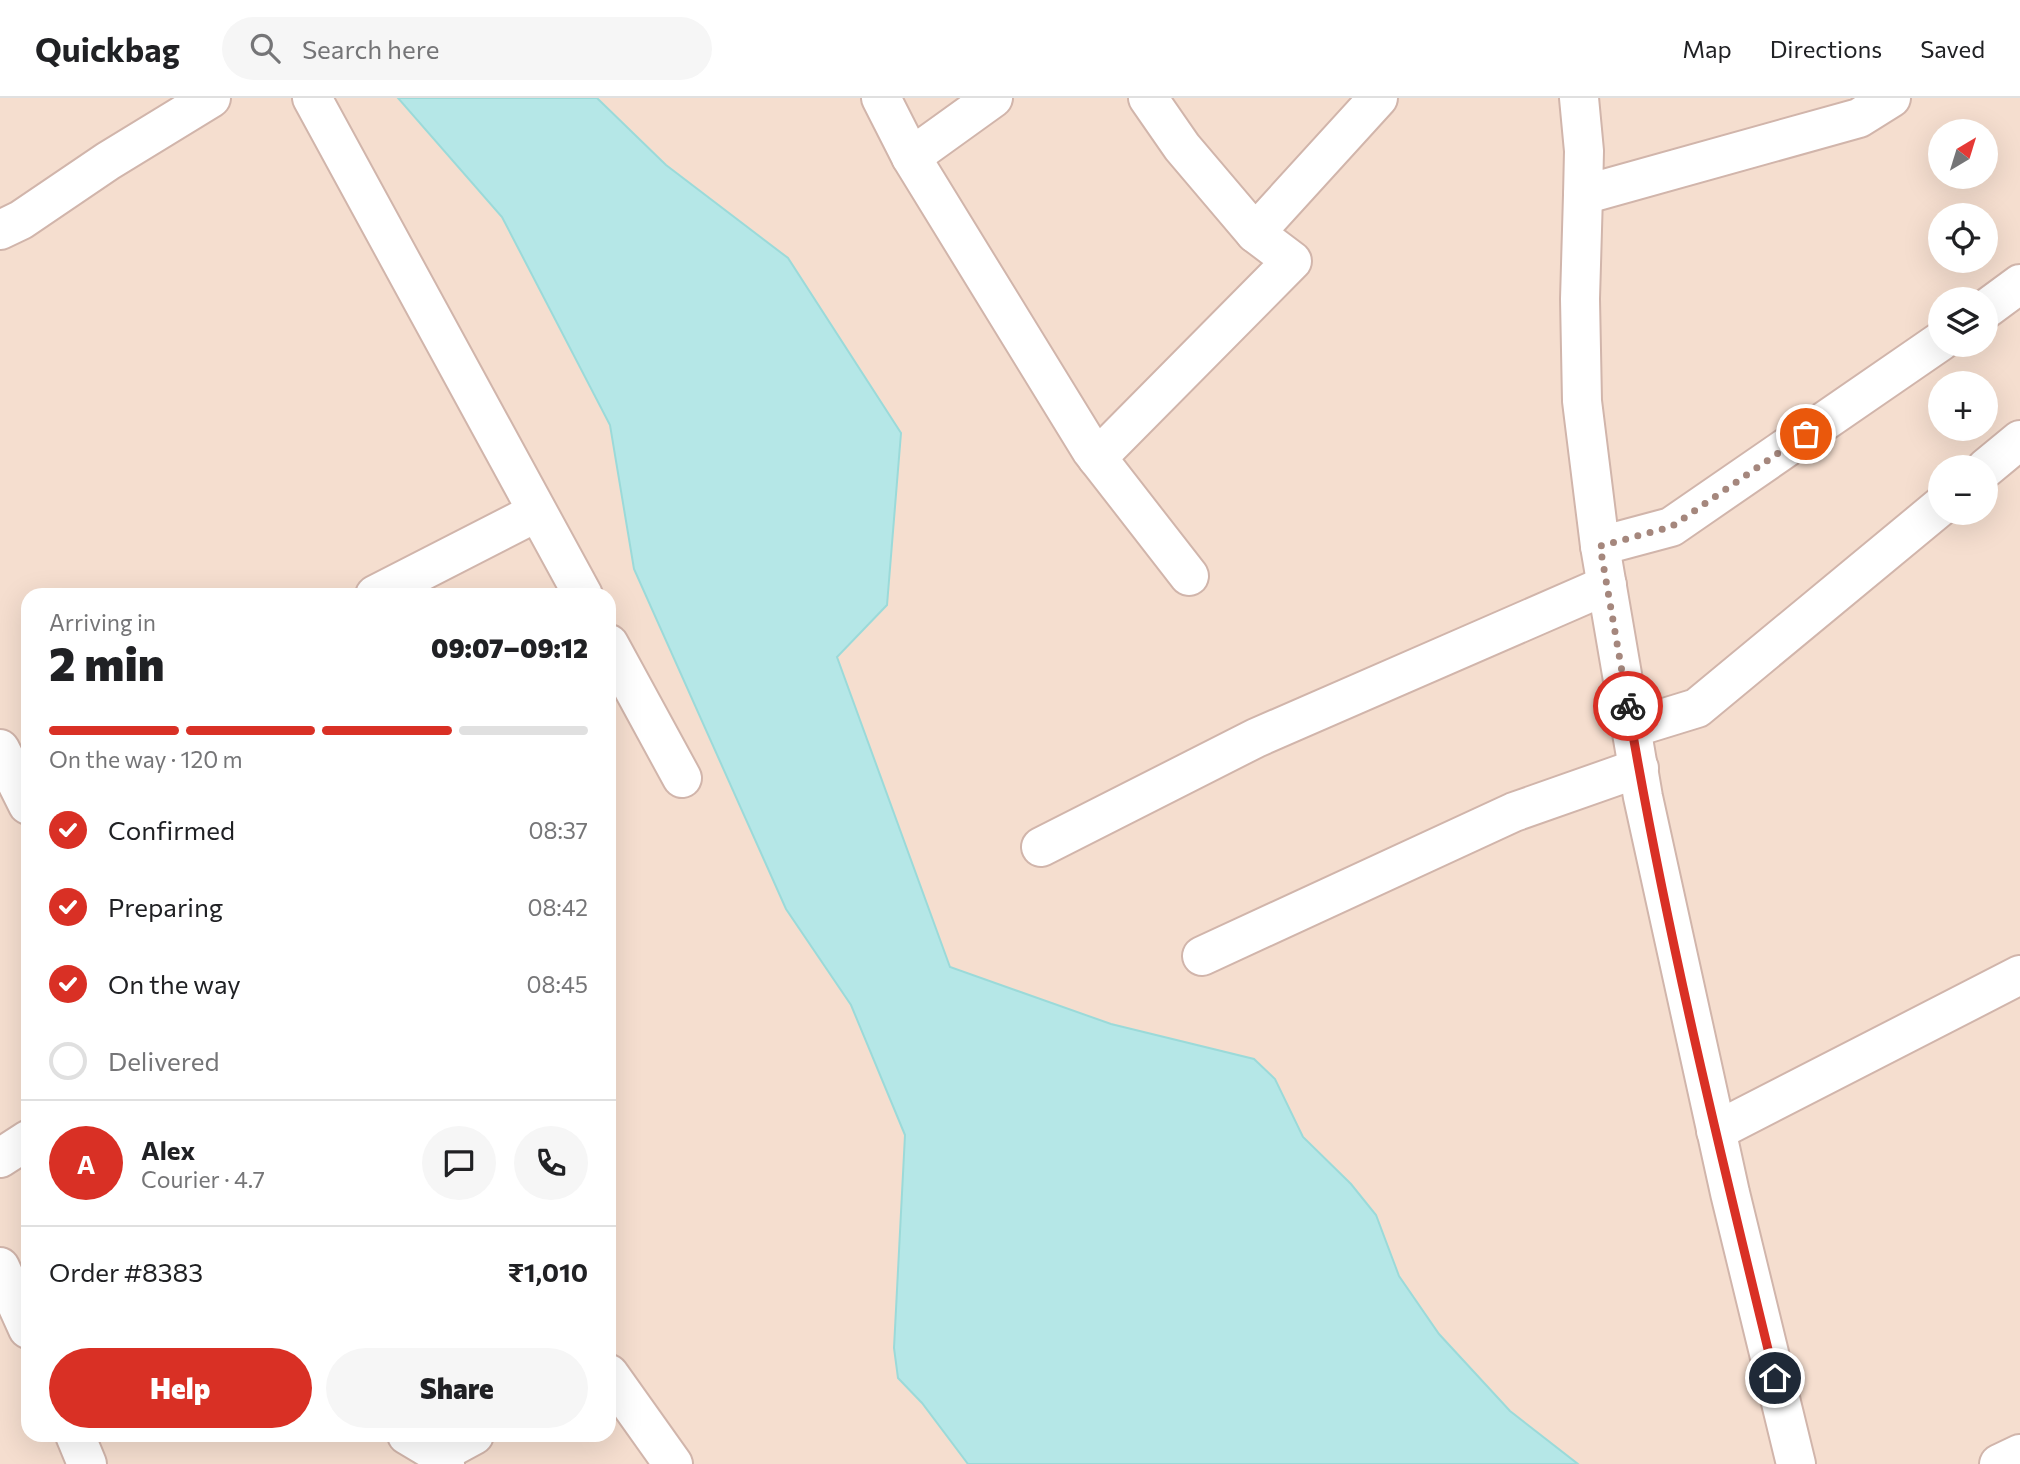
<!DOCTYPE html>
<html lang="en">
<head>
<meta charset="utf-8">
<style>
  :root { --surface:#fff; --page:#f6f6f6; --text:#202124; --muted:#757577; --line:#e0e0e0; --accent:#d93025 }
  body { margin:0; font-family:Commissioner,sans-serif; background:var(--page); color:var(--text); height:100vh; display:flex; flex-direction:column; font-size:26px; white-space:nowrap }
  * { box-sizing:border-box; margin:0 }
  p { font-size:23px; color:var(--muted) }
  .icon { flex:none; width:38px; height:38px; fill:none; stroke:currentColor; stroke-width:2; stroke-linecap:round; stroke-linejoin:round }
  .map { position:relative; flex:1; overflow:hidden }
  .side { position:absolute; left:21px; top:490px; width:595px; height:854px; display:flex; flex-direction:column; background:var(--surface); border-radius:21px; box-shadow:0 7px 28px #0002 }
  .side>* { flex:none }
  .needle { width:46px; rotate:38deg }
  .controls { position:absolute; left:1928px; top:21px; display:grid; gap:14px }
  .controls a { display:grid; place-items:center; width:70px; height:70px; border-radius:50%; background:var(--surface); box-shadow:0 7px 28px #0002; font-size:35px }
  .pin { position:absolute; display:grid; place-items:center; width:60px; height:60px; color:#fff; margin:-30px; border:4px solid #fff; border-radius:50%; box-shadow:0 2px 7px #0007 }
  .courier { position:absolute; display:grid; place-items:center; width:70px; height:70px; margin:-35px; border:5px solid #d93025; border-radius:50%; background:#fff; color:#222; box-shadow:0 2px 9px #0007 }
  .overview em { font-style:normal; font-weight:800 }
  .overview div { display:flex; flex-direction:column-reverse }
  .overview { display:flex; align-items:center; justify-content:space-between; height:119px; padding:0 28px }
  h1 { font-size:46px; font-weight:800; line-height:52px }
  .bar { display:grid; grid-template-columns:repeat(4,1fr); gap:10px 7px; align-content:center; height:84px; padding:0 28px }
  .bar i { height:9px; border-radius:5px; background:var(--line) }
  .bar .on { background:var(--accent) }
  .bar p { grid-column:span 4 }
  .line { display:flex; align-items:center; gap:18px; padding:0 28px; border-top:2px solid var(--line) }
  .line div { flex:1 }
  .round { display:grid; place-items:center; flex:none; width:74px; height:74px; border-radius:37px; background:var(--page) }
  ol { padding:0 28px; list-style:none }
  li { display:flex; align-items:center; gap:21px; height:77px }
  li p { margin-inline-start:auto }
  li .icon { padding:7px; border-radius:50%; background:var(--accent); color:#fff; stroke-width:4 }
  li:last-child { color:var(--muted) }
  li i { width:38px; height:38px; border:4px solid var(--line); border-radius:50% }
  .button { display:flex; gap:14px; margin-top:auto; padding:14px 28px }
  .button a { flex:1; height:80px; border-radius:42px; background:var(--accent); color:#fff; font-size:28px; font-weight:800; line-height:80px; text-align:center }
  .button a+a { background:var(--page); color:var(--text) }
  header { display:flex; align-items:center; gap:42px; box-sizing:border-box; height:98px; padding:0 35px; background:var(--surface); border-bottom:2px solid var(--line) }
  header strong { font-size:33px }
  nav { display:flex; gap:38px; margin-inline-start:auto; font-size:24px }
  .search { width:490px; height:63px; background:var(--page); display:flex; align-items:center; gap:18px; box-sizing:border-box; padding:0 24px; border-radius:38px; color:var(--muted); font-size:26px }
  .map>svg:first-child { display:block }
</style>
</head>
<body>
<header>
<strong>Quickbag</strong>
<div class="search"><svg class="icon" aria-label="search" viewBox="0 0 24 24"><circle cx="10" cy="10" r="6"/><path d="M15 15l6 6"/></svg>Search here</div>
<nav><a>Map</a><a>Directions</a><a>Saved</a></nav>
</header>
<div class="map">
<svg width="2020" height="1366" viewBox="0 0 2020 1366">
  <rect width="100%" height="100%" fill="#fdeee1"/>
  <path fill="#f5decf" fill-rule="evenodd" d="M0 0H2020V1366H0ZM1941 33H1986V79H1941ZM1941 117H1986V163H1941ZM1941 201H1986V247H1941ZM1941 285H1986V331H1941ZM1941 369H1986V415H1941ZM28 497H609V1337H28Z"/>
  <path fill="#b5e7e7" stroke="#9bdad9" stroke-width="2" d="M398 0H597L666 67 788 160 901 335 887 507 837 559 950 869 1111 926 1254 961 1275 981 1303 1039 1351 1086 1376 1117 1399 1178 1439 1236 1510 1313 1578 1366H968L922 1305 898 1280 894 1250 905 1037 851 907 786 811 634 471 610 327 502 119Z"/>
  <g fill="none" stroke-linecap="round" stroke-linejoin="round">
    <defs>
      <g id="minor">
        <path d="M312 0 583 497"/>
        <path d="M881 0 911 59 1091 352 1189 478"/>
        <path d="M1148 0 1182 49 1255 135 1378 0"/>
        <path d="M911 59 993 0"/>
        <path d="M1583 97 1580 201 1582 303 1600 448 1643 699 1730 1095 1796 1366"/>
        <path d="M0 132 21 122 108 63 211 0"/>
        <path d="M1986 211 2020 186"/>
        <path d="M1097 360 1292 163 1255 135"/>
        <path d="M1986 370 2020 342"/>
        <path d="M1600 448 1671 429 1941 243"/>
        <path d="M375 497 537 414"/>
        <path d="M609 546 682 680"/>
        <path d="M1632 630 1697 610 1941 408"/>
        <path d="M0 651 28 707"/>
        <path d="M1041 749 1256 640 1607 487"/>
        <path d="M1202 858 1514 714 1639 670"/>
        <path d="M1716 1033 2020 877"/>
        <path d="M0 1060 28 1042"/>
        <path d="M0 1169 28 1231"/>
        <path d="M609 1276 673 1366"/>
        <path d="M75 1337 87 1366"/>
        <path d="M407 1337 439 1356 445 1366"/>
        <path d="M439 1356 474 1337"/>
        <path d="M1999 1366 2020 1356"/>
      </g>
      <path id="tertiary" d="M1579 0 1584 53 1583 97 1859 20 1891 0"/>
    </defs>
    <use href="#minor" stroke="#d1b5ab" stroke-width="42"/>
    <use href="#tertiary" stroke="#d1b5ab" stroke-width="42"/>
    <use href="#minor" stroke="#fff" stroke-width="38"/>
    <use href="#tertiary" stroke="#fff" stroke-width="38"/>
  </g>
  <g fill="none" stroke-linecap="round" stroke-linejoin="round">
    <path stroke="#a5877d" stroke-width="7" stroke-dasharray="0 12.6" d="M1628 608 1600 448 1671 429 1806 336"/>
    <path stroke="#d93025" stroke-width="9" d="M1628 608C1666 834 1721 1058 1775 1280"/>
  </g>
</svg>
<div class="controls">
<a><svg class="needle" viewBox="-14 -14 28 28"><path d="M0-13l5 13h-10z" fill="#e53935"/><path d="M0 13l5-13h-10z" fill="#757577"/></svg></a>
<a><svg class="icon" aria-label="locate" viewBox="0 0 24 24"><circle cx="12" cy="12" r="6"/><path d="M12 2v4M12 18v4M2 12h4M18 12h4"/></svg></a>
<a><svg class="icon" aria-label="layers" viewBox="0 0 24 24"><path d="M12 4l9 5-9 5-9-5zM3 14l9 5 9-5"/></svg></a>
<a>+</a>
<a>−</a>
</div>
<div class="pin" style="left:1806px;top:336px;background:#ea580c"><svg class="icon" aria-label="bag" viewBox="0 0 24 24"><path d="M5 8h14l-1 12H6zM9 8a3 3 0 0 1 6 0"/></svg></div>
<div class="pin" style="left:1775px;top:1280px;background:#1f2937"><svg class="icon" aria-label="home" viewBox="0 0 24 24"><path d="M3 11l9-7 9 7M6 9v11h12V9"/></svg></div>
<div class="courier" style="left:1628px;top:608px"><svg class="icon" aria-label="bike" viewBox="0 0 24 24"><circle cx="6" cy="16" r="4"/><circle cx="18" cy="16" r="4"/><path d="M6 16l4-8h5l3 8M10 8l3 8H6M13 5h3"/></svg></div>
<section class="side">
<div class="overview"><div><h1>2 min</h1><p>Arriving in</p></div><em>09:07–09:12</em></div>
<div class="bar"><i class="on"></i><i class="on"></i><i class="on"></i><i></i><p>On the way · 120 m</p></div>
<ol>
<li><svg class="icon" aria-label="check" viewBox="0 0 24 24"><path d="M5 12l5 5 9-10"/></svg>Confirmed<p>08:37</p></li>
<li><svg class="icon" aria-label="check" viewBox="0 0 24 24"><path d="M5 12l5 5 9-10"/></svg>Preparing<p>08:42</p></li>
<li><svg class="icon" aria-label="check" viewBox="0 0 24 24"><path d="M5 12l5 5 9-10"/></svg>On the way<p>08:45</p></li>
<li><i></i>Delivered</li>
</ol>
<div class="line" style="height:126px"><b class="round" style="background:var(--accent);color:#fff">A</b><div><b>Alex</b><p>Courier · 4.7</p></div><a class="round"><svg class="icon" aria-label="chat" viewBox="0 0 24 24"><path d="M4 5h16v11H9l-5 4z"/></svg></a><a class="round"><svg class="icon" aria-label="phone" viewBox="0 0 24 24"><path d="M5 4h4l2 5-3 2q2 4 5 5l2-3 5 2v4C11 20 4 13 5 4z"/></svg></a></div>
<div class="line" style="height:91px"><div>Order #8383</div><b>₹1,010</b></div>
<div class="button"><a>Help</a><a>Share</a></div>
</section>
</div>
</body>
</html>
